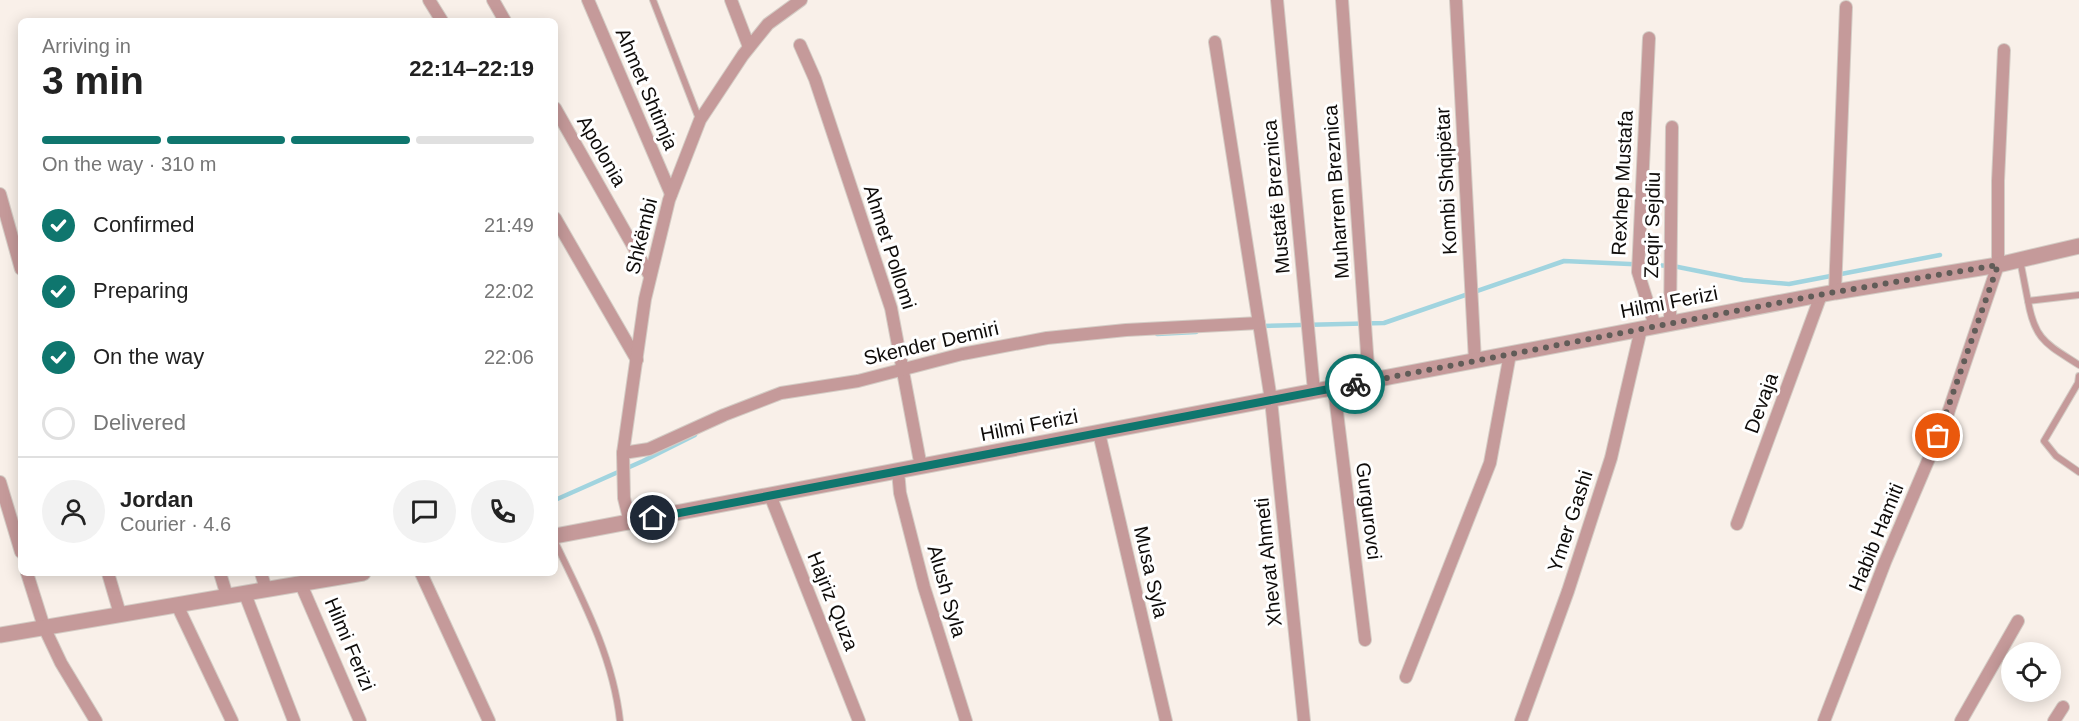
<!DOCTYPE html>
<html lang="en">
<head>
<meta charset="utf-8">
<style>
  :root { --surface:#fff; --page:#f2f2f2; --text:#222; --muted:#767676; --line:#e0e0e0; --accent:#0f766e }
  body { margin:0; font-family:Arial,sans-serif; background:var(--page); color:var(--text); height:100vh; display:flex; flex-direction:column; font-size:22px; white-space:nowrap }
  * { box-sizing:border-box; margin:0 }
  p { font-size:20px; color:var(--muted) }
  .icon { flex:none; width:33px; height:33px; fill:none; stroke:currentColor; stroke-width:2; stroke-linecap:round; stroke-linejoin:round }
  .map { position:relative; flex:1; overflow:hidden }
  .details { position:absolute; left:18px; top:18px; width:540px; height:558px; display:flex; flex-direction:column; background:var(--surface); border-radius:9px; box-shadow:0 3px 15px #0003 }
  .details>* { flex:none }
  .tools { position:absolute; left:2001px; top:642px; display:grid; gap:12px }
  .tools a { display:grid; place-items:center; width:60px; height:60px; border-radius:50%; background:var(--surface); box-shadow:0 3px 15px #0003; font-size:30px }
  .pin { position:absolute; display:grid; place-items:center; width:51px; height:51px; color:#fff; margin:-26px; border:3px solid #fff; border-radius:50%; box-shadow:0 2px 6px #0007 }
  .courier { position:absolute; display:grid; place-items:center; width:60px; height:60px; margin:-30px; border:4px solid #0f766e; border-radius:50%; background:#fff; color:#222; box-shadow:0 2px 8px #0007 }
  .headline em { font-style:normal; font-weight:700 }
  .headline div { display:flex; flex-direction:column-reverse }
  .headline { display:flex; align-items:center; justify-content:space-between; height:102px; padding:0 24px }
  h1 { font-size:39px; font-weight:700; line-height:45px }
  .bar { display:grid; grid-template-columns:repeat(4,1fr); gap:9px 6px; align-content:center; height:72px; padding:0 24px }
  .bar i { height:8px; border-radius:4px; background:var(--line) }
  .bar .on { background:var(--accent) }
  .bar p { grid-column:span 4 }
  .line { display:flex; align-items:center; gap:15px; padding:0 24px; border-top:2px solid var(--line) }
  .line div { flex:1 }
  .round { display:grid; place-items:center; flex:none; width:63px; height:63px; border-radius:32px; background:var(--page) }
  ol { padding:0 24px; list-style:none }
  li { display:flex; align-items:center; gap:18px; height:66px }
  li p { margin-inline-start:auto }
  li .icon { padding:6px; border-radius:50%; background:var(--accent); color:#fff; stroke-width:4 }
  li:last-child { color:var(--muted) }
  li i { width:33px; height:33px; border:3px solid var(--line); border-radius:50% }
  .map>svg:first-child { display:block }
</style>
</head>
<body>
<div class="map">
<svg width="2079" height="721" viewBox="0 0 2079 721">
  <rect width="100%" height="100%" fill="#f9f0e9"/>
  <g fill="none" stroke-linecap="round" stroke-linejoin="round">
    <g stroke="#a1d4df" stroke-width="4.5">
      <path d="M1261 326 1384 323 1564 261 1673 266 1743 280 1789 284 1940 255"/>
      <path d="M1157 334 1196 332"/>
      <path d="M555 500 643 461 695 435"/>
    </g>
    <defs>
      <g id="service">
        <path d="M653 0 699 119"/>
        <path d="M2020 260 2028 301 2079 295"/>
        <path d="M2028 301C2035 341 2047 344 2079 365"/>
        <path d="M2079 376 2078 383 2044 441 2056 456 2079 472"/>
        <path d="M555 542C583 600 613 657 620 721"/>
      </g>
      <g id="minor">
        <path d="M429 0 442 21"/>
        <path d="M493 0 505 21"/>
        <path d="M588 0 671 194"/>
        <path d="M731 0 749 47"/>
        <path d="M1277 0 1314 391"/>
        <path d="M1342 0 1369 381"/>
        <path d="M1456 0 1475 361"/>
        <path d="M1649 38 1638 272 1655 326"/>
        <path d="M1215 42 1271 400 1304 721"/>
        <path d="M800 45 815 79 891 308 921 467"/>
        <path d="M555 108 650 276"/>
        <path d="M0 194 21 269"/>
        <path d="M555 218 637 360"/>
        <path d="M1835 292 1846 7"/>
        <path d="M1670 323 1672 127"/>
        <path d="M1334 388 1365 640"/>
        <path d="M1099 433 1166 721"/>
        <path d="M623 453 649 449 724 415 781 393 858 381 962 354 1047 338 1126 330 1259 323"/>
        <path d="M898 471 900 493 924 587 966 721"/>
        <path d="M0 482 21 552"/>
        <path d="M770 495 859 721"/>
        <path d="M630 522 624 498 623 453 645 299 669 200 700 120 743 55 768 24 801 0"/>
        <path d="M1737 524 1821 295"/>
        <path d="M27 573 44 627 61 663 96 721"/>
        <path d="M108 573 120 614"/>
        <path d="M220 573 227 596"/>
        <path d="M261 573 266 589"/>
        <path d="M421 573 489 721"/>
        <path d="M303 583V589L360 721"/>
        <path d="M245 594 294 721"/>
        <path d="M177 605 232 721"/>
        <path d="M1406 677 1490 463 1510 354"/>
        <path d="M1521 721 1568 591 1611 458 1641 329"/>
        <path d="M1824 721 1885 562 1947 416 1998 265V181L2004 50"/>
        <path d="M1961 721 2018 621"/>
        <path d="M2054 721 2063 707"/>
      </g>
      <g id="tertiary">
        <path d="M555 536 1835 292 1998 265 2079 246"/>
        <path d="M0 635 363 573"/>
      </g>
    </defs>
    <use href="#service" stroke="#d4ccc5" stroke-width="8"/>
    <use href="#minor" stroke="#d4ccc5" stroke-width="14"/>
    <use href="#tertiary" stroke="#d4ccc5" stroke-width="17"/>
    <use href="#service" stroke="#c59a9a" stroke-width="6"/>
    <use href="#minor" stroke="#c59a9a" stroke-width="12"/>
    <use href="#tertiary" stroke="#c59a9a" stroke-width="15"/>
  </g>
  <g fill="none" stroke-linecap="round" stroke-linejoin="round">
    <path stroke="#615c58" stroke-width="6" stroke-dasharray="0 10.8" d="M1355 384 1835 292 1998 265 1938 436"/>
    <path stroke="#0f766e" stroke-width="8" d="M653 518 1355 384"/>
  </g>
  <g text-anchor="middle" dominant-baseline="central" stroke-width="6" stroke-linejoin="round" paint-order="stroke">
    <g font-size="20" fill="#0f0c0a" stroke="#fff">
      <text transform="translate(647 89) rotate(67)">Ahmet Shtimja</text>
      <text transform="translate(602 151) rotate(60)">Apolonia</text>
      <text transform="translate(1446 181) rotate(-93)">Kombi Shqipëtar</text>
      <text transform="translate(1622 183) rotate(-87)">Rexhep Mustafa</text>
      <text transform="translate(1336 192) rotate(-94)">Muharrem Breznica</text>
      <text transform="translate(1276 197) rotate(-95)">Mustafë Breznica</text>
      <text transform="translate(1652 225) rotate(-89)">Zeqir Sejdiu</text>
      <text transform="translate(641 236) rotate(-76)">Shkëmbi</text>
      <text transform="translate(890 247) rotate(72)">Ahmet Pollomi</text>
      <text transform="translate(1669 302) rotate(-11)">Hilmi Ferizi</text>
      <text transform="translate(931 343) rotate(-13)">Skender Demiri</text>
      <text transform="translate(1761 403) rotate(-70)">Devaja</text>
      <text transform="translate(1029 425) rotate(-11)">Hilmi Ferizi</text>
      <text transform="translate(1369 511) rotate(83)">Gurgurovci</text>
      <text transform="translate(1570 521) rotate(-72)">Ymer Gashi</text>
      <text transform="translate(1876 537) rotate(-68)">Habib Hamiti</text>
      <text transform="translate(1268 562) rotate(-96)">Xhevat Ahmeti</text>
      <text transform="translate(1151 572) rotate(77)">Musa Syla</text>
      <text transform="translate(947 591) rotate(74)">Alush Syla</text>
      <text transform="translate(833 601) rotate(68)">Hajriz Quza</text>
      <text transform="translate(350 644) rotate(67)">Hilmi Ferizi</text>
    </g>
  </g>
</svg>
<div class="tools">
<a><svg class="icon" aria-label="locate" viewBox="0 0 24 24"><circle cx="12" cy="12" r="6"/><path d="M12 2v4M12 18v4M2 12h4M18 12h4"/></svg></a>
</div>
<div class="pin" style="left:1938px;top:436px;background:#ea580c"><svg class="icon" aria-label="bag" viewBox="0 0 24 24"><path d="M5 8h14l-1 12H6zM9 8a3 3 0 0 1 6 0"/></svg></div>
<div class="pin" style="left:653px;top:518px;background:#1f2937"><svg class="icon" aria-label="home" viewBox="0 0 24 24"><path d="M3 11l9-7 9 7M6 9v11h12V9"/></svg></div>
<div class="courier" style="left:1355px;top:384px"><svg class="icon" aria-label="bike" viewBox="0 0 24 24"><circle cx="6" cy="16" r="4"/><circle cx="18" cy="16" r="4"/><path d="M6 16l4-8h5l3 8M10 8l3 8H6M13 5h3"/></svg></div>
<section class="details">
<div class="headline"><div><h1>3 min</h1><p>Arriving in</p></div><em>22:14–22:19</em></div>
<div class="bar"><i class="on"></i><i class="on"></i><i class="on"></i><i></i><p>On the way · 310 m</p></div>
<ol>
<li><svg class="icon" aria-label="check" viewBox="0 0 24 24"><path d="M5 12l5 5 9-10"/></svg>Confirmed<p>21:49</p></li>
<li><svg class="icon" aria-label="check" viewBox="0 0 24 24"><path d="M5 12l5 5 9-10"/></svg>Preparing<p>22:02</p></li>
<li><svg class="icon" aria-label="check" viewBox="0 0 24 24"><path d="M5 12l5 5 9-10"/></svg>On the way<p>22:06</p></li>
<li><i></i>Delivered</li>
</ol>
<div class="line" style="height:108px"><a class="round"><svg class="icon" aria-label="person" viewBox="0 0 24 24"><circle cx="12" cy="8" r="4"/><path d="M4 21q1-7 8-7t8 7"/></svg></a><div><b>Jordan</b><p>Courier · 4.6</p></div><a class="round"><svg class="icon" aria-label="chat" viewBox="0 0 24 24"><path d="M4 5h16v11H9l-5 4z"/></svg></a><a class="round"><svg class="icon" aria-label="phone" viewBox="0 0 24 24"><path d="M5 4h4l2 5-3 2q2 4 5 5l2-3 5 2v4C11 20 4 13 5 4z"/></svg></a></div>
</section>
</div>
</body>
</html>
